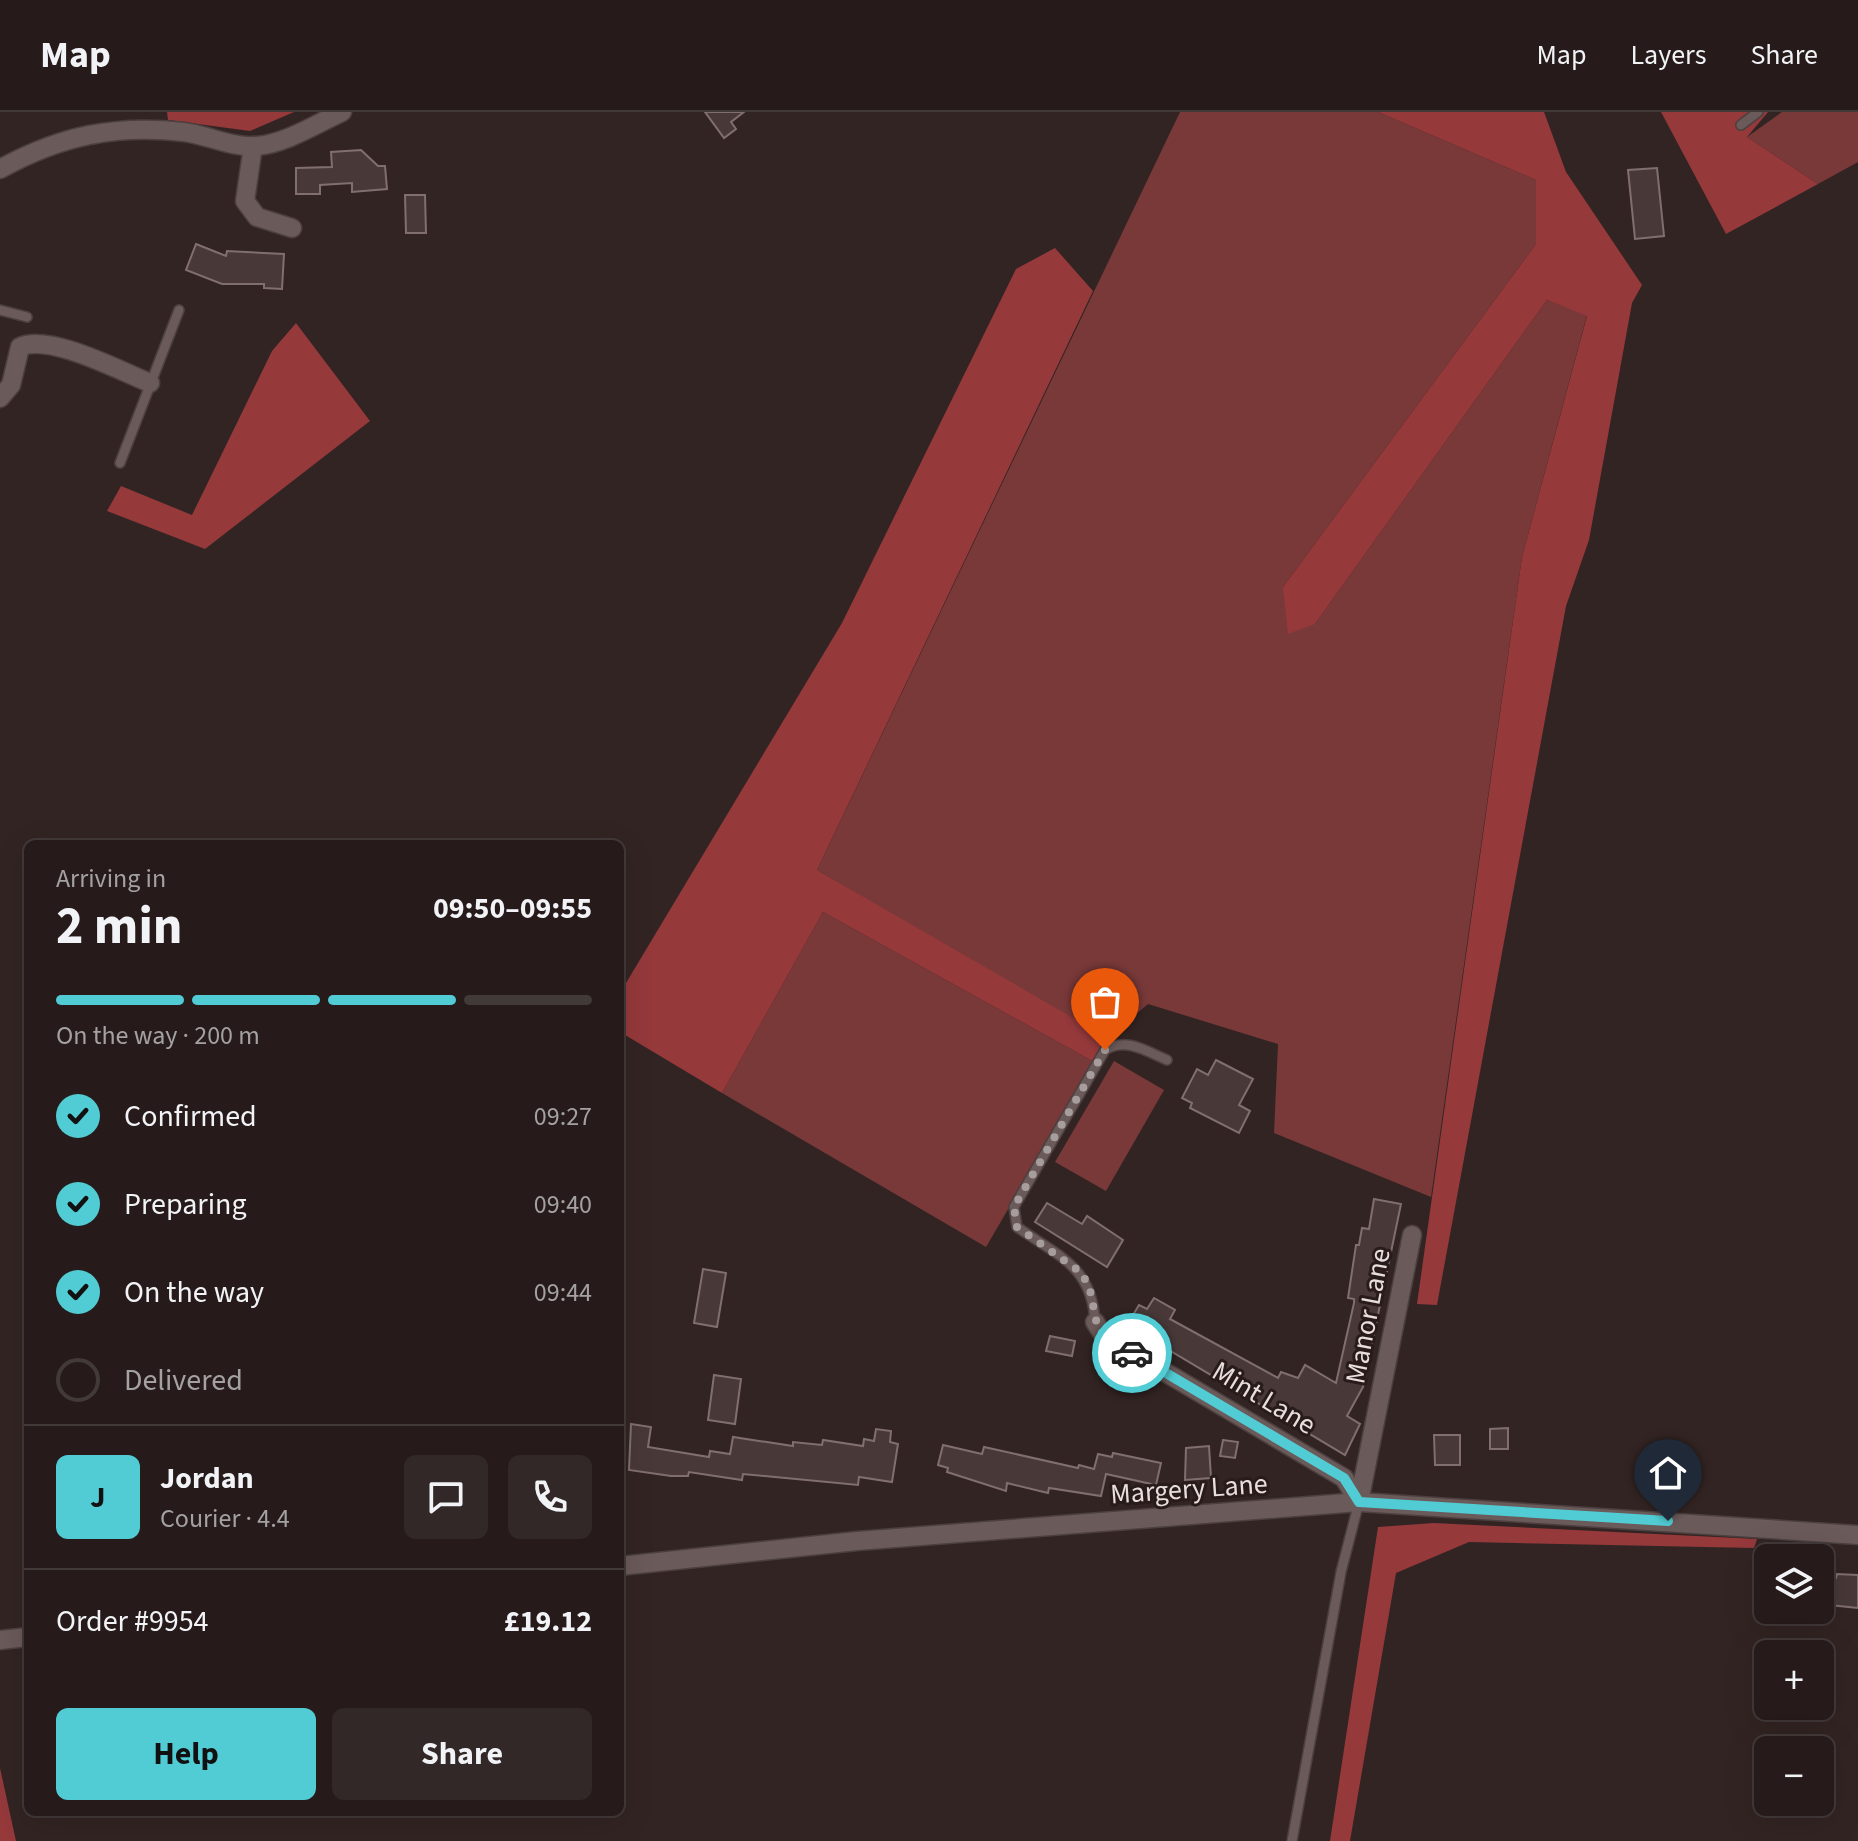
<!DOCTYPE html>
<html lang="en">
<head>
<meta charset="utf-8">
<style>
  :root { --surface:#261b1a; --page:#322827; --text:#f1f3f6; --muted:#a4a1a2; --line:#423939; --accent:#51ccd4 }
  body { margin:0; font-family:"Source Sans 3",sans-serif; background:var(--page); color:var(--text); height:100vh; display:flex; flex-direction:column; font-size:30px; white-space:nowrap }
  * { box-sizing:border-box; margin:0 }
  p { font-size:26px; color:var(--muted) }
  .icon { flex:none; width:44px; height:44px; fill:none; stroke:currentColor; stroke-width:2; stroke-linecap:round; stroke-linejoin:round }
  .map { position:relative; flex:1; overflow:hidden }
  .sheet { position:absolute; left:24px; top:728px; width:600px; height:976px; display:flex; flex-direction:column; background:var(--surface); border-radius:12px; box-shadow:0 8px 32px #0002,0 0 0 2px var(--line) }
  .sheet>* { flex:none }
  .buttons { position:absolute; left:1754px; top:1432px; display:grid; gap:16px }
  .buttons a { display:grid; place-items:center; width:80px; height:80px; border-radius:12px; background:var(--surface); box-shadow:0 8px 32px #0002,0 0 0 2px var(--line); font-size:40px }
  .pin { position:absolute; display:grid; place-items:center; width:68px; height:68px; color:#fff; margin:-82px -34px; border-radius:50% 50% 50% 0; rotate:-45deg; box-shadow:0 0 8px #0007 }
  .pin .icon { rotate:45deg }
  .courier { position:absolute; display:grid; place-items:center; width:80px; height:80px; margin:-40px; border:6px solid #51ccd4; border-radius:50%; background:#fff; color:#222; box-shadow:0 2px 10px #0007 }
  .summary em { font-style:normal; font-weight:700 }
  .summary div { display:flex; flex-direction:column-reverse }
  .summary { display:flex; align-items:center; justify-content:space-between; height:136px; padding:0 32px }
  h1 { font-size:52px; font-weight:700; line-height:60px }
  .bar { display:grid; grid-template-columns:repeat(4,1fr); gap:12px 8px; align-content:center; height:96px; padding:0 32px }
  .bar i { height:10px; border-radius:6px; background:var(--line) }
  .bar .selected { background:var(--accent) }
  .bar p { grid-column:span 4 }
  .line { display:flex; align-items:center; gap:20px; padding:0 32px; border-top:2px solid var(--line) }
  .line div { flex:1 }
  .round { display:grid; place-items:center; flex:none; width:84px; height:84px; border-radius:12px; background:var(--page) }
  ol { padding:0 32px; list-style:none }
  li { display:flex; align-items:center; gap:24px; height:88px }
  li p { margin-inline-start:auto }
  li .icon { padding:8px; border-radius:50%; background:var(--accent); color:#111; stroke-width:4 }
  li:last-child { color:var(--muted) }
  li i { width:44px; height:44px; border:4px solid var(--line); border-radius:50% }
  .action { display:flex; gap:16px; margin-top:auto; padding:16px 32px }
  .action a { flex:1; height:92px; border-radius:12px; background:var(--accent); color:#111; font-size:32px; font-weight:700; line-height:92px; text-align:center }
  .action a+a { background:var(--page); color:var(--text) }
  header { display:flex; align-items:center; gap:48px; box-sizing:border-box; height:112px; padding:0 40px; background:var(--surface); border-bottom:2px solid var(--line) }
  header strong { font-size:38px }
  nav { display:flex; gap:44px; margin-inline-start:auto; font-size:28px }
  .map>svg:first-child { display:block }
</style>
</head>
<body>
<header>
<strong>Map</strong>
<nav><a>Map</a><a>Layers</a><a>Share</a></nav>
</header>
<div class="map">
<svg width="1858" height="1729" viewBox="0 0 1858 1729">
  <rect width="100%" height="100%" fill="#322423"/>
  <g fill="#793939">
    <path d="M1180 0H1378L1536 68V132L1283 475 1315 512 1547 188 1587 203 1522 445 1431 1085 1274 1021 1278 932 1148 892 1108 926 1050 896 817 758Z"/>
    <path d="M1782 0H1858V50L1818 72 1747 25Z"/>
    <path d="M823 800 1094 950 986 1135 722 981Z"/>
    <path d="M1114 949 1164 978 1106 1079 1055 1050Z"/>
  </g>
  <g fill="#95393b">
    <path d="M167 0H294L250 19 168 8Z"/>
    <path d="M1378 0H1544L1566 60 1642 173 1632 191 1589 428 1566 494 1437 1193 1417 1192 1522 445 1587 204 1547 188 1315 512 1288 522 1283 475 1536 132V68Z"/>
    <path d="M1661 0H1768L1747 25 1818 72 1726 122Z"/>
    <path d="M1055 136 1093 179 817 758 1108 926 1094 950 823 800 722 981 620 920V881L842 511 1016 157Z"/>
    <path d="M296 211 370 309 205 437 107 399 121 374 192 403 272 239Z"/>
    <path d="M1434 1411 1757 1427 1754 1436 1469 1430 1396 1461 1350 1729H1330L1378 1415Z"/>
    <path d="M0 1656 16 1729H0Z"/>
  </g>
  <g fill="#483938" stroke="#806f6e" stroke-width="2">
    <path d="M705 0H744L731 10 736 17 724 26Z"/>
    <path d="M361 38 378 54H385L387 77 352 80V71L320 73V82H296V56L332 55 331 40Z"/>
    <path d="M1657 56 1664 124 1635 127 1628 58Z"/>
    <path d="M405 83H425L426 121H406Z"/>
    <path d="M196 132 226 144 227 139 284 142 282 177 264 176V172H222L186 158Z"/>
    <path d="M1216 948 1253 967 1239 993 1250 999 1239 1021 1190 996 1192 991 1182 986 1197 957 1208 963Z"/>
    <path d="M1374 1087 1401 1092 1363 1275 1347 1304 1360 1312 1345 1343 1127 1213 1139 1193 1147 1197 1154 1186 1175 1198 1170 1207 1278 1266 1281 1260 1298 1266 1305 1253 1336 1271 1354 1191V1187L1348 1186 1356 1133H1359L1362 1116 1369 1117Z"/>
    <path d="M1047 1091 1082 1112 1087 1104 1123 1128 1107 1155 1035 1110Z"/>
    <path d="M703 1157 726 1161 717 1215 694 1211Z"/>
    <path d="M1050 1224 1075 1229 1072 1244 1046 1239Z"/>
    <path d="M714 1263 741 1267 735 1312 708 1308Z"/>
    <path d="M631 1312 651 1315 648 1335 709 1345 710 1339 730 1342 733 1325 793 1334V1330L822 1333 823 1328 863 1334 864 1327 874 1329 876 1317 891 1319 890 1330 898 1332 892 1370 859 1365 858 1373 743 1362 742 1368 689 1360 688 1364H671L629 1358Z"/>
    <path d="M1508 1316V1337H1490V1317Z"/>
    <path d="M1434 1323H1460V1353H1435Z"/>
    <path d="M1223 1328 1238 1330 1235 1346 1220 1344Z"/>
    <path d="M943 1333 982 1342 984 1335 1078 1356 1079 1353 1094 1357 1098 1342 1112 1345 1113 1341 1161 1351 1156 1373 1106 1362 1101 1384 1049 1376 1048 1381 1007 1371 1006 1379 947 1360 948 1356 938 1353Z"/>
    <path d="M1209 1334 1211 1366 1185 1368 1186 1336Z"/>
    <path d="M1837 1462 1858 1463V1496L1820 1492 1822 1464 1836 1466Z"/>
  </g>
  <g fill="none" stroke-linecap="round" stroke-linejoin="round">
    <defs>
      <g id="service">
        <path d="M1741 13 1758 0"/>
        <path d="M0 198 27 205"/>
        <path d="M120 351 179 198"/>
        <path d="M1095 1210C1092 1154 1058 1144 1017 1115L1014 1095 1105 938C1126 925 1146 939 1167 948"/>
        <path d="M1292 1729 1341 1460 1359 1390"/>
      </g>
      <g id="minor">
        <path d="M253 34 245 89 257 105 292 116"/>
        <path d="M0 57C60 24 115 12 184 20 207 23 233 36 256 34 285 32 316 12 342 0"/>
        <path d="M0 286 11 273 20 235C49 221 120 259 150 271"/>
        <path d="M1095 1210 1104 1224 1344 1366 1359 1390"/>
        <path d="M1359 1390 1412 1123"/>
        <path d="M620 1454 857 1429 1359 1390 1858 1423"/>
        <path d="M0 1528 28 1525"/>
      </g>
    </defs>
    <use href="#service" stroke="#4b3f3f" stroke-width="12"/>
    <use href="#minor" stroke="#4b3f3f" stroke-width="21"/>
    <use href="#service" stroke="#6a5a59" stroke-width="9"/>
    <use href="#minor" stroke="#6a5a59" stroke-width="18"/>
  </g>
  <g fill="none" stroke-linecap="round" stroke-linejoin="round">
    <path stroke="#a89d9d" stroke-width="8" stroke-dasharray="0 14.4" d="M1105 938 1014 1095 1017 1115 1082 1161 1090 1178 1098 1218 1132 1241"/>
    <path stroke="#51ccd4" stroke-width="10" d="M1132 1241 1344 1366 1359 1390 1668 1409"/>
  </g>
  <g text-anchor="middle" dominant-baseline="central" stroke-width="6" stroke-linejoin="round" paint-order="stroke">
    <g font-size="28" fill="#e8dede" stroke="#281b1a">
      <text transform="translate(1368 1204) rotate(-79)">Manor Lane</text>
      <text transform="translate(1264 1286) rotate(31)">Mint Lane</text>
      <text transform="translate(1189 1377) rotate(-4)">Margery Lane</text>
    </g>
  </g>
</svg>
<div class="buttons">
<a><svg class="icon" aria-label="layers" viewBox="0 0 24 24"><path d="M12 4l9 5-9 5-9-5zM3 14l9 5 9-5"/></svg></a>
<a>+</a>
<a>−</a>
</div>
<div class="pin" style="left:1105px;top:938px;background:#ea580c"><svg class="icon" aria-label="bag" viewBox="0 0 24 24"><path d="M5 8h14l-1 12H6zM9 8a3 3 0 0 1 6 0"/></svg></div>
<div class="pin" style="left:1668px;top:1409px;background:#1f2937"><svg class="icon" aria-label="home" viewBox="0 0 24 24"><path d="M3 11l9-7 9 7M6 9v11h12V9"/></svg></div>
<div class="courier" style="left:1132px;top:1241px"><svg class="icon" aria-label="car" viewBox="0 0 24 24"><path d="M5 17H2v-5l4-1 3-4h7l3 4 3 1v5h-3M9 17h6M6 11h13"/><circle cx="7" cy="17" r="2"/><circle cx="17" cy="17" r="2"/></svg></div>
<section class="sheet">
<div class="summary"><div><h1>2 min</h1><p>Arriving in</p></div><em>09:50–09:55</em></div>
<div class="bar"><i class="selected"></i><i class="selected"></i><i class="selected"></i><i></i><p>On the way · 200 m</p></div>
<ol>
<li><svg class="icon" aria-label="check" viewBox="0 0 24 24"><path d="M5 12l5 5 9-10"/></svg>Confirmed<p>09:27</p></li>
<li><svg class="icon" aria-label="check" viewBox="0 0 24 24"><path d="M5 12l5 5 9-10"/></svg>Preparing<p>09:40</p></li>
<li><svg class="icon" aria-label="check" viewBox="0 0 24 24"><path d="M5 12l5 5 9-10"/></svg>On the way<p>09:44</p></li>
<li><i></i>Delivered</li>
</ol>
<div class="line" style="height:144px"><b class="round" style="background:var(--accent);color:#111">J</b><div><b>Jordan</b><p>Courier · 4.4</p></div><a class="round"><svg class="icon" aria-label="chat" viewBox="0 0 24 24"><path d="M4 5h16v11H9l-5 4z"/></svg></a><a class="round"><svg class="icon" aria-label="phone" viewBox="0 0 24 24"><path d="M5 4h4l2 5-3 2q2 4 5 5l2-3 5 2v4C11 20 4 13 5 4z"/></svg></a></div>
<div class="line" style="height:104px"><div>Order #9954</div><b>£19.12</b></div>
<div class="action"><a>Help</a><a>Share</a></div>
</section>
</div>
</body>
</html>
